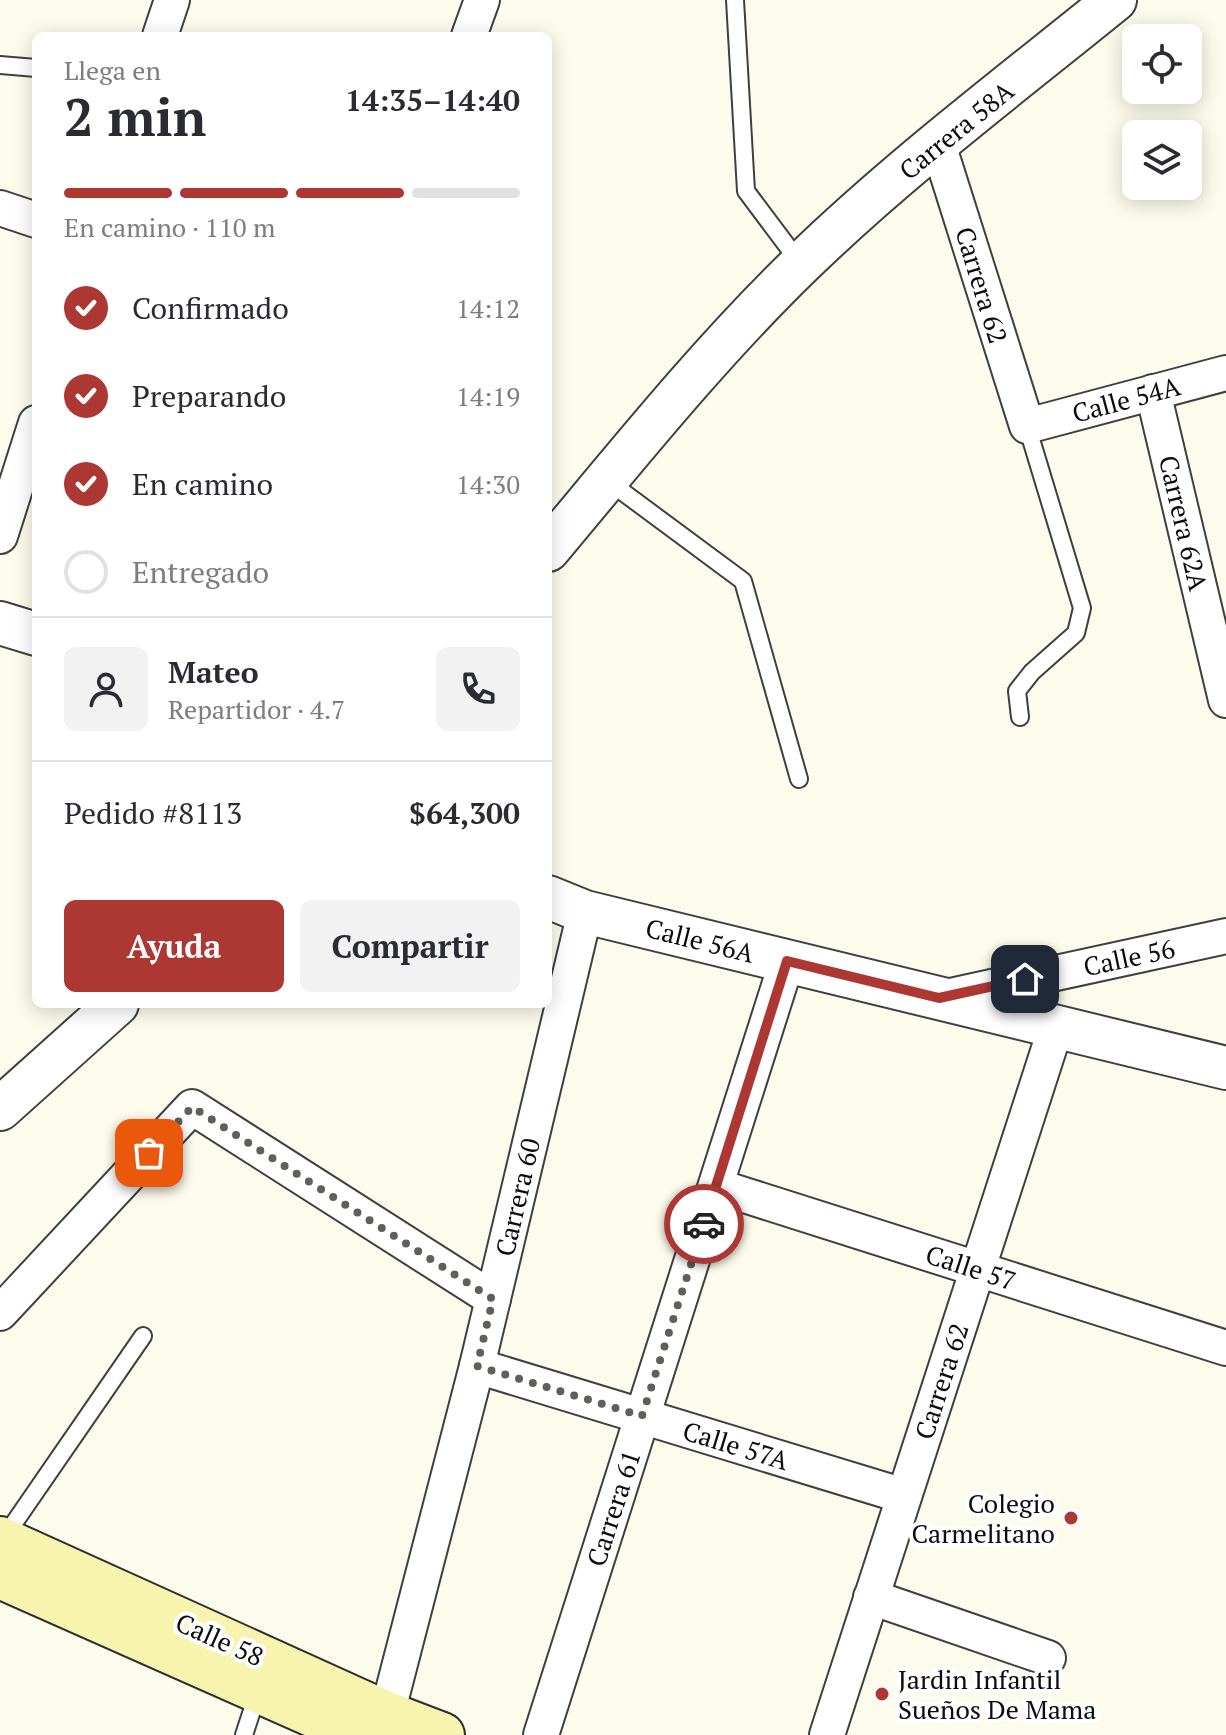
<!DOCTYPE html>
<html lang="es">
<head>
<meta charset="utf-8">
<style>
  :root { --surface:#fff; --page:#f2f2f3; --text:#2b2b33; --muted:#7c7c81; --line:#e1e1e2; --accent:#ac3733 }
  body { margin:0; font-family:"PT Serif",serif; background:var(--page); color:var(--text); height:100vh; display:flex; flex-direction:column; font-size:30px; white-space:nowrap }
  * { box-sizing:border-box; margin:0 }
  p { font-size:26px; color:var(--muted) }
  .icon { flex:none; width:44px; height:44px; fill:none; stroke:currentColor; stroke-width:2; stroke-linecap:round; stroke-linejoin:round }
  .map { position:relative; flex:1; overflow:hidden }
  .sheet { position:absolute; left:32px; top:32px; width:520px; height:976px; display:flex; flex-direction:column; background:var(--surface); border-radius:12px; box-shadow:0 4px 20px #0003 }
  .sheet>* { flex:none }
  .fabs { position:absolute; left:1122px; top:24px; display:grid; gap:16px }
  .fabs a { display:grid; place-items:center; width:80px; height:80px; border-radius:12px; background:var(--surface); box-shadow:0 4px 20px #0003; font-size:40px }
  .pin { position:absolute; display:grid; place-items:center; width:68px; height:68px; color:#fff; margin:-34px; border-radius:16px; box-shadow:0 4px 12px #0006 }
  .courier { position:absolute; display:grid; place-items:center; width:80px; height:80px; margin:-40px; border:6px solid #ac3733; border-radius:50%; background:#fff; color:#222; box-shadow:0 2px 10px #0007 }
  .headline em { font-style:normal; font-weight:600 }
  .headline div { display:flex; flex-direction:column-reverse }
  .headline { display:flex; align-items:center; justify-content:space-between; height:136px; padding:0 32px }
  h1 { font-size:52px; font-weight:600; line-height:60px }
  .bar { display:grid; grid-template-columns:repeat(4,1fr); gap:12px 8px; align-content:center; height:96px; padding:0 32px }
  .bar i { height:10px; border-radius:6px; background:var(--line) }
  .bar .selected { background:var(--accent) }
  .bar p { grid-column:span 4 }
  .line { display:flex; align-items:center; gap:20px; padding:0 32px; border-top:2px solid var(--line) }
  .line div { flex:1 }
  .round { display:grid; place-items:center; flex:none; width:84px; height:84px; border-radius:12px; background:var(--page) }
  ol { padding:0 32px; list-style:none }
  li { display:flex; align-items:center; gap:24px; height:88px }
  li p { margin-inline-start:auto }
  li .icon { padding:8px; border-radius:50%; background:var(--accent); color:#fff; stroke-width:4 }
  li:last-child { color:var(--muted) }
  li i { width:44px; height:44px; border:4px solid var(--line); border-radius:50% }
  .primary-button { display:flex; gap:16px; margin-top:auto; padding:16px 32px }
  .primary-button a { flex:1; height:92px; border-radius:12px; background:var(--accent); color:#fff; font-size:32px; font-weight:600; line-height:92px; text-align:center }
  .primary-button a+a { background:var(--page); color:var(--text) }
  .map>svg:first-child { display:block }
</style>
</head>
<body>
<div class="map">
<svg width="1226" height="1735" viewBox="0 0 1226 1735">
  <rect width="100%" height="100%" fill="#fdfbec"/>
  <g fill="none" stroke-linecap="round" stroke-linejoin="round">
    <defs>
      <g id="service">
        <path d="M735 0 746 191 800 263"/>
        <path d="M0 65 36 68"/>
        <path d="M608 481 743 581 799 779"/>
        <path d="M1020 717 1017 691 1032 672 1076 633 1082 608 1027 426"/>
        <path d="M3 1539 143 1336"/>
        <path d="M244 1735 258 1692"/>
      </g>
      <g id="minor">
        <path d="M160 36 172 0"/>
        <path d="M469 36 482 0"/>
        <path d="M938 144 1027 426 1226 373"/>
        <path d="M0 208 36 220"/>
        <path d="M1153 392 1226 700"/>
        <path d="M0 536 36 423"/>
        <path d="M941 998 1226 936"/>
        <path d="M716 1186 1226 1348"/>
        <path d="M0 1313 192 1107 493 1299"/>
        <path d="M477 1366 904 1496"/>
        <path d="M871 1597 1048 1658"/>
        <path d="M387 1714 477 1366 585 912"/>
        <path d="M541 1735 787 961"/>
        <path d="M827 1735 1056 1027"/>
      </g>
      <g id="tertiary">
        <path d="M548 550C630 452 711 351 802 263 900 168 1009 86 1115 0"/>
        <path d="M0 623 36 634"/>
        <path d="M548 897 585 912 1226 1068"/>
        <path d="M0 1109 117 1004"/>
      </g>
      <g id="secondary">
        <path d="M0 1539 387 1714 442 1735"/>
        <path d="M0 1576 359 1735"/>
      </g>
    </defs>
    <use href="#service" stroke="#3f3f3f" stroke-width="20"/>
    <use href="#minor" stroke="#3f3f3f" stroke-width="38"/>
    <use href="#tertiary" stroke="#3f3f3f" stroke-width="46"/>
    <use href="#secondary" stroke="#2e2e2e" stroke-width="48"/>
    <use href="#service" stroke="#fff" stroke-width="16"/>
    <use href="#minor" stroke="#fff" stroke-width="34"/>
    <use href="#tertiary" stroke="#fff" stroke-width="42"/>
    <use href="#secondary" stroke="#f6f4ae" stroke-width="44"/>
  </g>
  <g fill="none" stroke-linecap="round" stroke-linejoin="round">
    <path stroke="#60605a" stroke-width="8" stroke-dasharray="0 14.4" d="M149 1153 192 1107 493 1299 477 1366 642 1416 704 1224"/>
    <path stroke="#ac3733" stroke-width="10" d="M704 1224 787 961 939 998 1025 979"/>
  </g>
  <g fill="#ac3733" stroke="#fff" stroke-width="3">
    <circle cx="1071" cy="1518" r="8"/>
    <circle cx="882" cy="1694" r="8"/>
  </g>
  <g text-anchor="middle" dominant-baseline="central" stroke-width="8" stroke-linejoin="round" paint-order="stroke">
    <g font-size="26" fill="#0c0c0c" stroke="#fff">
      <text transform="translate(956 130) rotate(-39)">Carrera 58A</text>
      <text transform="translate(982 285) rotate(73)">Carrera 62</text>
      <text transform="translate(1126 399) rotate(-15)">Calle 54A</text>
      <text transform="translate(1184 523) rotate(77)">Carrera 62A</text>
      <text transform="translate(700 940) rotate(14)">Calle 56A</text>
      <text transform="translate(1129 957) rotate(-12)">Calle 56</text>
      <text transform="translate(517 1197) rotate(-77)">Carrera 60</text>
      <text transform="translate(971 1267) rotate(18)">Calle 57</text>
      <text transform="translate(941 1381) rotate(-72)">Carrera 62</text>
      <text transform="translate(736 1445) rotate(17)">Calle 57A</text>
      <text transform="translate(613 1508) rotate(-72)">Carrera 61</text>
      <text transform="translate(220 1639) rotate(24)">Calle 58</text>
    </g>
    <g font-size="26" fill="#0c0c0c" stroke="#fff" text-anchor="end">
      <text x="1055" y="1503">Colegio<tspan x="1055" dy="30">Carmelitano</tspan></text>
      <text x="898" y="1679" text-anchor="start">Jardin Infantil<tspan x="898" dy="30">Sueños De Mama</tspan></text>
    </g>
  </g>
</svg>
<div class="fabs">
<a><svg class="icon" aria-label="locate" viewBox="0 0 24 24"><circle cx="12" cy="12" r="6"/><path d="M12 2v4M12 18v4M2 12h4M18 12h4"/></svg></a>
<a><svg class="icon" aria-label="layers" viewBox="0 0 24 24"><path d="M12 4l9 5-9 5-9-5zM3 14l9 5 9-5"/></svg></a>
</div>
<div class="pin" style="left:149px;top:1153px;background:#ea580c"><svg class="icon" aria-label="bag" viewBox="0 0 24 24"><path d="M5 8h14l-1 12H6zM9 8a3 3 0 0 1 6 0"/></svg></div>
<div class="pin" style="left:1025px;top:979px;background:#1f2937"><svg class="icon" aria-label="home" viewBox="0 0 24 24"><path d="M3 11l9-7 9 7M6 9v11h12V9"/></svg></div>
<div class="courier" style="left:704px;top:1224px"><svg class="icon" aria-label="car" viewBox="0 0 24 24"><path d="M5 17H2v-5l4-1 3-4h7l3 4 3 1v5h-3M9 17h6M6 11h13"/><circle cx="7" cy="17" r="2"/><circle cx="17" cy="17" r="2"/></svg></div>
<section class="sheet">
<div class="headline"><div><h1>2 min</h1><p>Llega en</p></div><em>14:35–14:40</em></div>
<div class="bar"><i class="selected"></i><i class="selected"></i><i class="selected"></i><i></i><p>En camino · 110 m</p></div>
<ol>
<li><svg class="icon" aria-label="check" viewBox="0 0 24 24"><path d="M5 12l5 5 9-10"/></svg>Confirmado<p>14:12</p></li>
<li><svg class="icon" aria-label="check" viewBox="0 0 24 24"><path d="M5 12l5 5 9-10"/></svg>Preparando<p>14:19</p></li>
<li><svg class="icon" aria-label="check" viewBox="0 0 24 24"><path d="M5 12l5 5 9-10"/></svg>En camino<p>14:30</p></li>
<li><i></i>Entregado</li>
</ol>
<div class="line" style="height:144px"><a class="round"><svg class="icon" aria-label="person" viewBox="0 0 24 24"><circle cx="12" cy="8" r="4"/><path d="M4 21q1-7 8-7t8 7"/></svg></a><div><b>Mateo</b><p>Repartidor · 4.7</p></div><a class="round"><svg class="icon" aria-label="phone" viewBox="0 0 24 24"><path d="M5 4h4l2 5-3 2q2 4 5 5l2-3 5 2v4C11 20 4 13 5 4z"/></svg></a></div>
<div class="line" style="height:104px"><div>Pedido #8113</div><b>$64,300</b></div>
<div class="primary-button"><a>Ayuda</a><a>Compartir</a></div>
</section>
</div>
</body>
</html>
